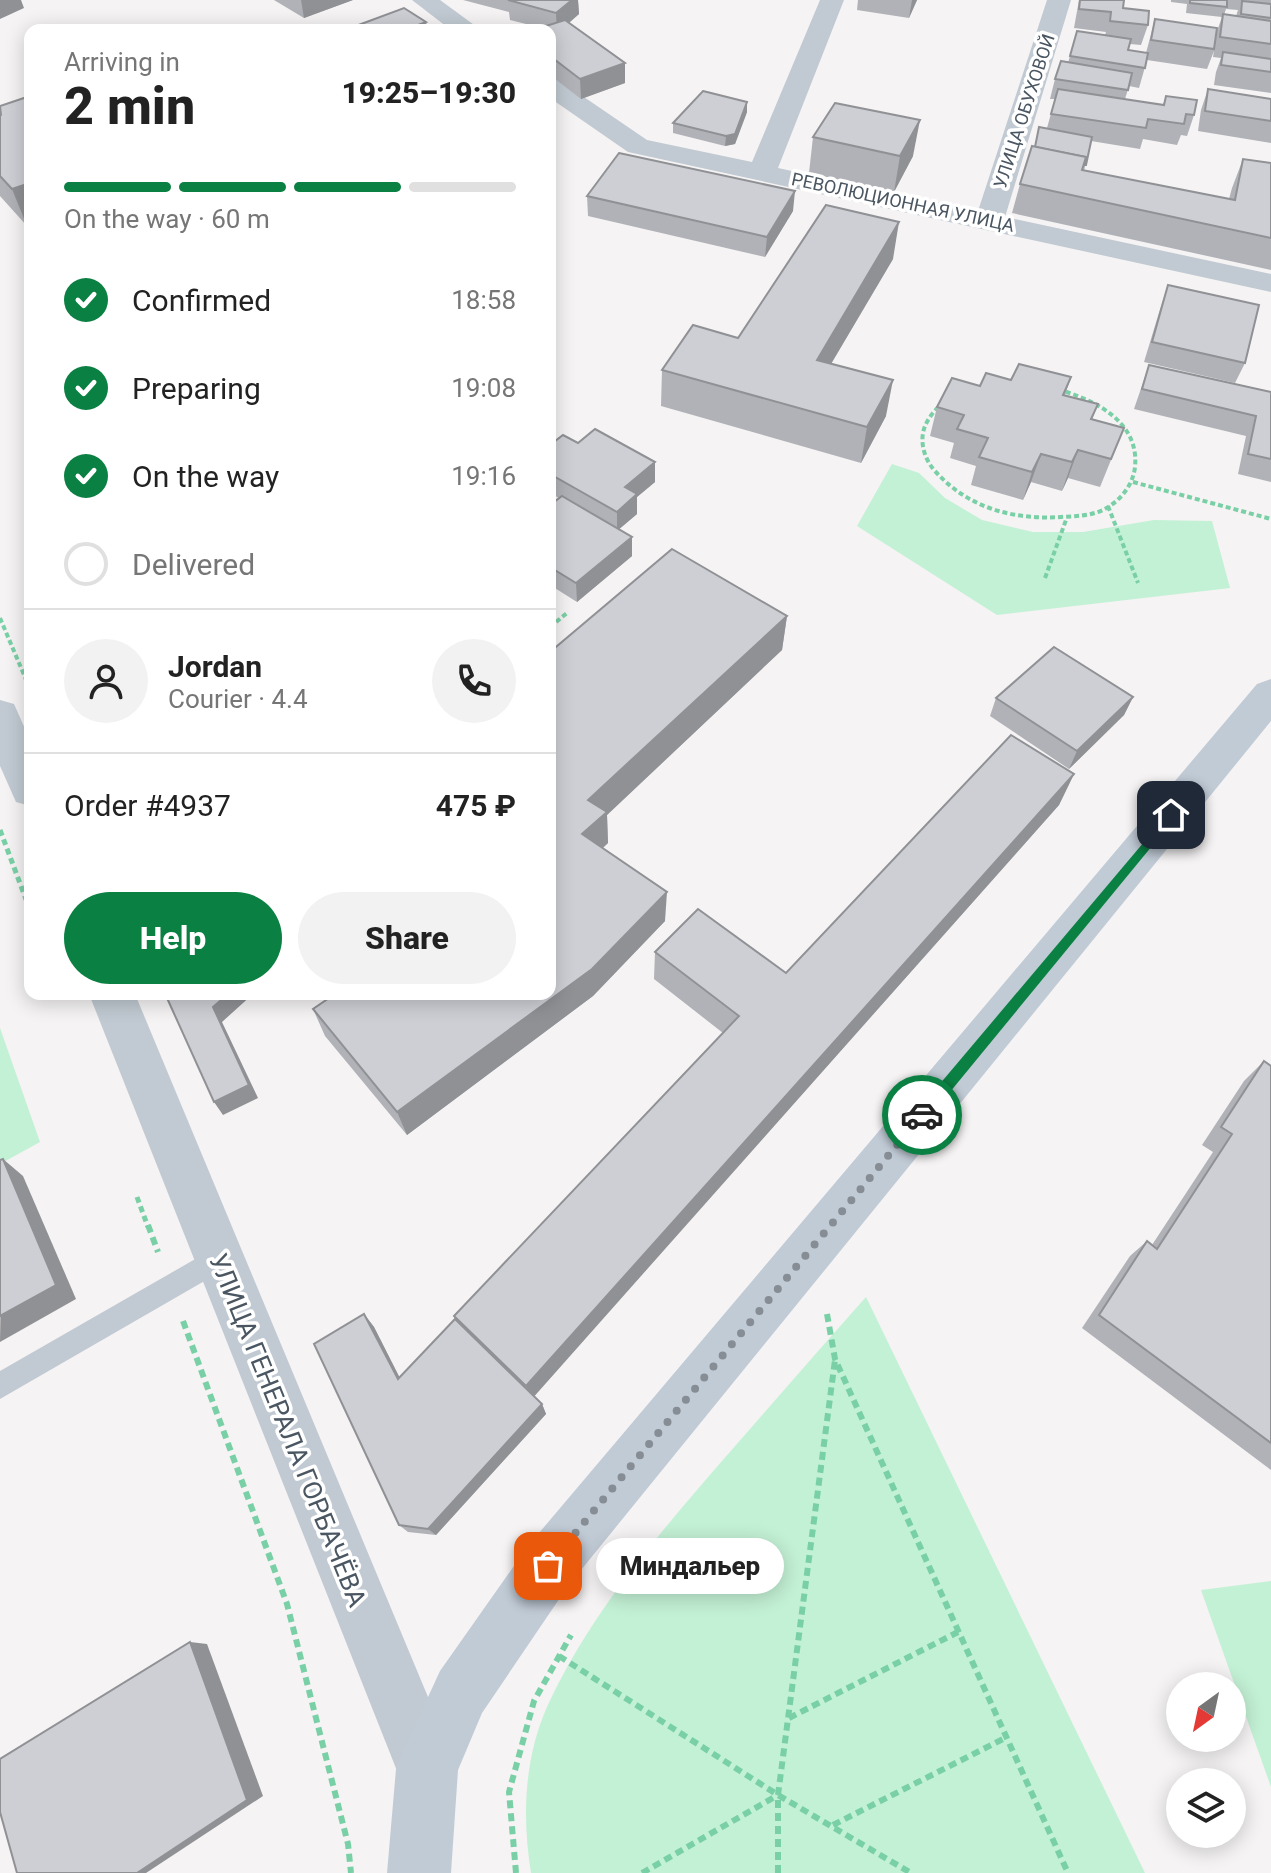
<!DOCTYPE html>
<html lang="en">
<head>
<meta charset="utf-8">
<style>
  :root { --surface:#fff; --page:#f2f2f2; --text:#222; --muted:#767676; --line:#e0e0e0; --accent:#0b8043 }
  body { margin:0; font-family:Roboto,sans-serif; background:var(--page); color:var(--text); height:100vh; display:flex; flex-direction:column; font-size:30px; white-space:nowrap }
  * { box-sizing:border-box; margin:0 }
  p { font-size:26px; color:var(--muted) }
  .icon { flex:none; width:44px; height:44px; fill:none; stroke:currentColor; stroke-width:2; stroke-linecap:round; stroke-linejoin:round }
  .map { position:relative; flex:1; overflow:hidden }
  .sheet { position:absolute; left:24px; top:24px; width:532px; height:976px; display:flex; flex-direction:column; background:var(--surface); border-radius:16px; box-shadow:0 4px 20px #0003 }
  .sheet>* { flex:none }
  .needle { width:52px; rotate:213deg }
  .tools { position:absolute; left:1166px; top:1672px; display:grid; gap:16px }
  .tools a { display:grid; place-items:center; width:80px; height:80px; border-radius:50%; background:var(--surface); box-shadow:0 4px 20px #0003; font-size:40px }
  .pin { position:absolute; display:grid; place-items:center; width:68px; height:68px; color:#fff; margin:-34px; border-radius:16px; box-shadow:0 4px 12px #0006 }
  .courier { position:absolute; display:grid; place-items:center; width:80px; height:80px; margin:-40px; border:6px solid #0b8043; border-radius:50%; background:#fff; color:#222; box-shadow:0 2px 10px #0007 }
  .bubble { position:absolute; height:56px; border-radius:28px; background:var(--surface); box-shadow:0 4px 20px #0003; font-size:26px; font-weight:800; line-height:56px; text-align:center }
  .overview em { font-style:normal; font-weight:800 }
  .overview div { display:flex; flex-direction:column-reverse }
  .overview { display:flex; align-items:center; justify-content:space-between; height:136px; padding:0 40px }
  h1 { font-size:52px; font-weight:800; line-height:60px }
  .bar { display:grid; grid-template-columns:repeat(4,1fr); gap:12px 8px; align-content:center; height:96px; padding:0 40px }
  .bar i { height:10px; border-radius:6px; background:var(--line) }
  .bar .selected { background:var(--accent) }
  .bar p { grid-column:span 4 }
  .line { display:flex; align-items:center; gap:20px; padding:0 40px; border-top:2px solid var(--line) }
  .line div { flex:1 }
  .round { display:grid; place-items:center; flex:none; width:84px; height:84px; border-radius:42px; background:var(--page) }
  ol { padding:0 40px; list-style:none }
  li { display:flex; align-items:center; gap:24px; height:88px }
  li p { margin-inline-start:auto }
  li .icon { padding:8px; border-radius:50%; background:var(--accent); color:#fff; stroke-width:4 }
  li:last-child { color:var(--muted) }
  li i { width:44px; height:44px; border:4px solid var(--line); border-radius:50% }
  .button { display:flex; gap:16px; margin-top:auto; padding:16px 40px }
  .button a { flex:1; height:92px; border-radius:48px; background:var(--accent); color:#fff; font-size:32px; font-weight:800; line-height:92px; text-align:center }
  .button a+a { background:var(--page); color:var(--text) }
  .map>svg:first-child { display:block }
</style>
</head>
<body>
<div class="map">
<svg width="1271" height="1873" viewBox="0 0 1271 1873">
  <rect width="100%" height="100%" fill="#f5f3f3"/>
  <g fill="#c3f1d5">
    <path d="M892 464 919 473 945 498 982 520 1033 532H1083L1154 520 1212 521 1230 588 997 615 857 526Z"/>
    <path d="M0 1028 40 1142 0 1164Z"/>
    <path d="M866 1297 1145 1873H531C522 1817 524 1759 547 1707 589 1615 657 1536 722 1461 770 1406 818 1351 866 1297Z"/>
    <path d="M1271 1581V1787L1201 1590Z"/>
  </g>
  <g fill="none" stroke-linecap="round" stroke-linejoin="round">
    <g stroke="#7ad0a6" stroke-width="4" stroke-dasharray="5 3" stroke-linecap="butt">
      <path d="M1019 381C1064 388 1141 408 1135 467 1133 486 1119 502 1103 510 1090 516 1076 516 1061 517 1013 520 968 508 935 471 924 459 919 441 925 426 932 410 947 397 965 391 981 385 1002 384 1019 381Z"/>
      <path d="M1133 482 1271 519"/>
      <path d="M1108 506 1138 583"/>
      <path d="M1045 578 1066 520"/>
      <path d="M0 618 27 682"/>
      <path d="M550 627 567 613"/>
    </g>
    <g stroke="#7ad0a6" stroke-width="5" stroke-dasharray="6 4" stroke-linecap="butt">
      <path d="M0 830 30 910"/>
      <path d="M137 1197 148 1227"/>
    </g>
    <g stroke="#7ad0a6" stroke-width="6" stroke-dasharray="8 5" stroke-linecap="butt">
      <path d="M148 1225 158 1252"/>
      <path d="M827 1314 835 1359 1068 1873"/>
      <path d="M183 1321 287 1604 348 1844 351 1873"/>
      <path d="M559 1656 778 1795 911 1873"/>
      <path d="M789 1718 958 1632"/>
      <path d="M833 1825 1007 1737"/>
      <path d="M516 1873 509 1792 534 1701 571 1635"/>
      <path d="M642 1873 778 1795"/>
      <path d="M778 1873V1795L835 1360"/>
    </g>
    <path fill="#c1cad2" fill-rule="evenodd" d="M218 1246 227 1250 231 1259 227 1268 0 1399V1371Z"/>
    <g fill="#c1cad2" fill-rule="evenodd">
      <path d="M412 0H440L481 30H451Z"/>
      <path d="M820 0H844L778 168 978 211 1047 0H1071L1005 217 1271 274V292L628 152 550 98V78L559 80 647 140 752 162Z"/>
      <path d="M0 700 14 704 30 740V806L16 802 0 766Z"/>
      <path d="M89 994H135L458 1769 449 1791 427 1800 405 1791Z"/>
    </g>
    <path fill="#c1cbd6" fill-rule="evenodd" d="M1271 679V721L568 1586 482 1713 458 1770 451 1873H387L396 1769 405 1747 440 1671 528 1546 1257 684Z"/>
  </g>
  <g fill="#b0b2b7" fill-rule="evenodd">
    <path d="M274 0H353L304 18Z"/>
    <path d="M463 0H578L579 14 569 23 625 83 581 99 550 75V30L510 20 509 12Z"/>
    <path d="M858 0H917L909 18 857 10Z"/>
    <path d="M1079 0H1124L1123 8 1148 25 1141 45 1130 44 1128 50 1146 53 1155 19 1217 31 1222 17 1186 13 1187 4 1171 2V0H1271V93L1214 85 1216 72 1221 58 1213 57 1214 51 1207 69 1147 60 1139 88 1129 86 1125 99 1163 105 1166 96 1194 115 1187 136 1181 135 1177 145 1143 139 1140 149 1091 141 1084 171 1229 199 1232 188 1243 159 1271 163V270L1012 213 1020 184 1034 147 1047 128 1055 99H1050L1055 79 1068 63 1077 31 1105 35 1106 32 1074 28ZM1226 9 1238 10 1236 16 1224 15Z"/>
    <path d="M1208 89 1271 99V143L1198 131 1201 110Z"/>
    <path d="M30 96V225L27 226 0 196V116Z"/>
    <path d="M747 112 735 144 725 146 673 133V123Z"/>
    <path d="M813 137 913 156 894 192 809 173Z"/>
    <path d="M587 196 793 211 765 257 588 216Z"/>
    <path d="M893 259 831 364 886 416 861 463 661 406 662 370 738 338Z"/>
    <path d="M1168 285 1245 363 1235 383 1144 362 1161 306Z"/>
    <path d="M1149 365 1271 392V482L1238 474 1246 436 1134 409Z"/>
    <path d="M1071 377 1065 395 1098 404 1092 420 1124 428 1100 487 1068 478 1062 491 1031 482 1023 500 971 485 976 466 950 458 954 443 930 436 937 407 980 386 1011 380Z"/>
    <path d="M578 443 655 462V482L637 497V514L619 529 632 556 577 602 550 585V505L559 498 550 493V445Z"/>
    <path d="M787 616 782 650 607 815 608 843 603 848 665 921 593 996 407 1135 325 1036 313 1009 550 994V652Z"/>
    <path d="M1133 697 1124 715 1069 769 990 716 996 698Z"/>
    <path d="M1074 774 1059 805 534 1396 542 1404 546 1414 436 1535 408 1532 399 1525 364 1314 374 1327 399 1377 455 1319 454 1316 723 1033 654 979 655 952 786 973Z"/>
    <path d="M1264 1061 1271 1066V1470L1082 1328 1130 1256 1147 1241 1152 1245 1213 1152 1202 1145 1244 1081Z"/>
  </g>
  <g fill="#909195">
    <path d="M0 0H21L24 8 0 19Z"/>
    <path d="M301 0H353L304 18Z"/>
    <path d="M572 0H578L579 14 557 33 556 13Z"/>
    <path d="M912 0H917L909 18Z"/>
    <path d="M426 22 428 30H405Z"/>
    <path d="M625 63V83L581 99 580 79Z"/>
    <path d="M747 102V112L735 144 725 146 726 136Z"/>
    <path d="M920 120 913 156 894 192 900 156Z"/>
    <path d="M30 183V225L27 226 12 189Z"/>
    <path d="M795 191 793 211 765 257 767 237Z"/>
    <path d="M899 222 893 259 812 396 817 360Z"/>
    <path d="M893 380 886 416 861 463 867 427Z"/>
    <path d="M1078 450 1068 478 1062 491 1072 462Z"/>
    <path d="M1041 454 1031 482 1023 500 1032 472Z"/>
    <path d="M655 462V482L637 497V514L617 531V512L625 487Z"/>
    <path d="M632 537V556L577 602 576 583Z"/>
    <path d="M787 616 782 650 607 815 608 843 584 864 582 834 588 800Z"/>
    <path d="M1133 697 1124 715 1069 769 1077 751Z"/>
    <path d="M1074 774 1059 805 531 1400 526 1386Z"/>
    <path d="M667 892 665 921 593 996 407 1135 397 1112Z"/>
    <path d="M228 994H253L222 1022 258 1098 223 1115 214 1102 213 1007Z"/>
    <path d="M3 1159 23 1176 76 1299 0 1342Z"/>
    <path d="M364 1314 374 1327 406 1390 398 1379Z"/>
    <path d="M542 1404 546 1414 436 1535 428 1529Z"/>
    <path d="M190 1642 207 1644 263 1796 146 1873H137Z"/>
  </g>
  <g fill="#cdcfd5" stroke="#909195" stroke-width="2">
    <path d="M508 0H572L556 13Z"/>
    <path d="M1080 0H1124L1123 8 1149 11 1148 25 1110 21 1111 12 1079 9Z"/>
    <path d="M1190 0H1227V7L1190 3Z"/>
    <path d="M1242 1 1271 4V18L1241 14Z"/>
    <path d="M404 8 426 22 405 30H345Z"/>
    <path d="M1223 14 1271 21V44L1220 37Z"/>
    <path d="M1155 19 1217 28 1214 49 1151 40Z"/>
    <path d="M565 20 625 63 580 79 550 56V30H533Z"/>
    <path d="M1077 31 1131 39 1128 50 1148 53 1145 68 1070 56Z"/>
    <path d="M1223 52 1271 59V72L1221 65Z"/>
    <path d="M1061 61 1132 73 1128 90 1055 79Z"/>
    <path d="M1058 89 1164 105 1166 96 1197 100 1194 115 1186 114 1184 124 1148 119 1146 128 1051 114Z"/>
    <path d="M1208 89 1271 99V121L1205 111Z"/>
    <path d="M703 91 747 102 735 134 726 136 673 123Z"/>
    <path d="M30 96V183L12 189 0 176V116L1 115 0 106Z"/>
    <path d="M835 103 920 120 900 156 813 137Z"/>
    <path d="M1039 127 1092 137 1086 165H1084L1086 157 1035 147Z"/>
    <path d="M1032 146 1086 157 1082 170 1235 200 1243 159 1271 163V238L1020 184Z"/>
    <path d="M619 153 795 191 767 237 587 196Z"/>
    <path d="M826 205 899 222 817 360 893 380 867 427 662 370 693 325 738 338Z"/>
    <path d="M1168 285 1259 305 1245 363 1152 342Z"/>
    <path d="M1019 364 1071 377 1063 395 1098 404 1091 419 1124 428 1111 459 1078 450 1072 462 1041 454 1032 472 979 457 988 438 957 429 964 415 937 407 952 378 980 386 986 373 1011 380Z"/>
    <path d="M1149 365 1271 392V459L1248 454 1256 416 1142 389Z"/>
    <path d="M595 429 655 462 625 487 637 494 617 512 550 474V445L563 435 578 443Z"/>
    <path d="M562 496 632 537 576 583 550 567V505Z"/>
    <path d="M672 549 787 616 588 800 607 812 582 834 667 892 592 969 397 1112 313 1009 335 994H550V652Z"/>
    <path d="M1054 647 1133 697 1077 751 996 698Z"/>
    <path d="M1011 735 1074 774 526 1386 454 1316 739 1016 655 952 698 909 786 973Z"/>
    <path d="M173 994H228L213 1007 249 1085 214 1102 167 998Z"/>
    <path d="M1264 1061 1271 1066V1443L1099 1315 1147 1241 1157 1249 1232 1134 1221 1127Z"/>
    <path d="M3 1159 56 1285 0 1316V1160Z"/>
    <path d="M364 1314 398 1379 455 1319 542 1404 428 1529 399 1525 314 1344Z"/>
    <path d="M190 1642 247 1800 137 1873H17L0 1812V1759Z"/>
  </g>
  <path fill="#0b8043" d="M1171 810 1177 815 1175 818 927 1120H917V1111Z"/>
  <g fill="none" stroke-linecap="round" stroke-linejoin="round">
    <path stroke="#868d94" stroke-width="8" stroke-dasharray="0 14.4" d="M548 1566 922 1115"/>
  </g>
  <g text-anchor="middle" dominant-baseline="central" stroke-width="7" stroke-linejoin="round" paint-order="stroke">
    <g font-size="18" fill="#4a5661" stroke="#fff">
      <text transform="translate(1024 111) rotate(-72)">УЛИЦА ОБУХОВОЙ</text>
      <text transform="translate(903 202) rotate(12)">РЕВОЛЮЦИОННАЯ УЛИЦА</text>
    </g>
    <g font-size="26" fill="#4a5661" stroke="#fff">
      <text transform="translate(288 1430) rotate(68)">УЛИЦА ГЕНЕРАЛА ГОРБАЧЁВА</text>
    </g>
  </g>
</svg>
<div class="tools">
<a><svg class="needle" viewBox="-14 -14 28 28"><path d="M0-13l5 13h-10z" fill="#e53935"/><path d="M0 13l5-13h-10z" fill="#767676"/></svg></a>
<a><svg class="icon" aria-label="layers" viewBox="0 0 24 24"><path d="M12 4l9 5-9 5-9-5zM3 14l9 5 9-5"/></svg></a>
</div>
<div class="pin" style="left:548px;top:1566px;background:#ea580c"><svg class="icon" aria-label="bag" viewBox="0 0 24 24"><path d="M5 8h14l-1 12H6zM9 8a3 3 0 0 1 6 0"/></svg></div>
<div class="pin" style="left:1171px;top:815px;background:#1f2937"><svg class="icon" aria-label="home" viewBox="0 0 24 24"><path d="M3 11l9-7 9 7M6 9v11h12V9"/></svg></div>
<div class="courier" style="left:922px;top:1115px"><svg class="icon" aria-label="car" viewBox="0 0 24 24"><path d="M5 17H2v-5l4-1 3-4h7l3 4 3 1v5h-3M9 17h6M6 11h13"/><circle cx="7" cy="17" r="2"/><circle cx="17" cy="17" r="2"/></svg></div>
<div class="bubble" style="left:596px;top:1538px;width:188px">Миндальер</div>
<section class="sheet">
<div class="overview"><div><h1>2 min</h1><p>Arriving in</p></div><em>19:25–19:30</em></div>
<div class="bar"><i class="selected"></i><i class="selected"></i><i class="selected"></i><i></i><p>On the way · 60 m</p></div>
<ol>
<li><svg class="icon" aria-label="check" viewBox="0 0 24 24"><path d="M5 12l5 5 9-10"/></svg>Confirmed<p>18:58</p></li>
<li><svg class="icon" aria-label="check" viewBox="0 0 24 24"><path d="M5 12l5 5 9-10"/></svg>Preparing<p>19:08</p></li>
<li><svg class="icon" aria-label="check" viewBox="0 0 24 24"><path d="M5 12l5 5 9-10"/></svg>On the way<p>19:16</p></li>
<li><i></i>Delivered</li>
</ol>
<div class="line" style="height:144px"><a class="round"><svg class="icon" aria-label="person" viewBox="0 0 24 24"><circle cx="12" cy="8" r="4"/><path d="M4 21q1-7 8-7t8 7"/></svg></a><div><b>Jordan</b><p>Courier · 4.4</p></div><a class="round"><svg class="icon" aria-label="phone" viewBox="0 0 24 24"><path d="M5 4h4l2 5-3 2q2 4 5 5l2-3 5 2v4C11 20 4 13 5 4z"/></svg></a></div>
<div class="line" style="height:104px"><div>Order #4937</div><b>475 ₽</b></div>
<div class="button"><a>Help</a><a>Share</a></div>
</section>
</div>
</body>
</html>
